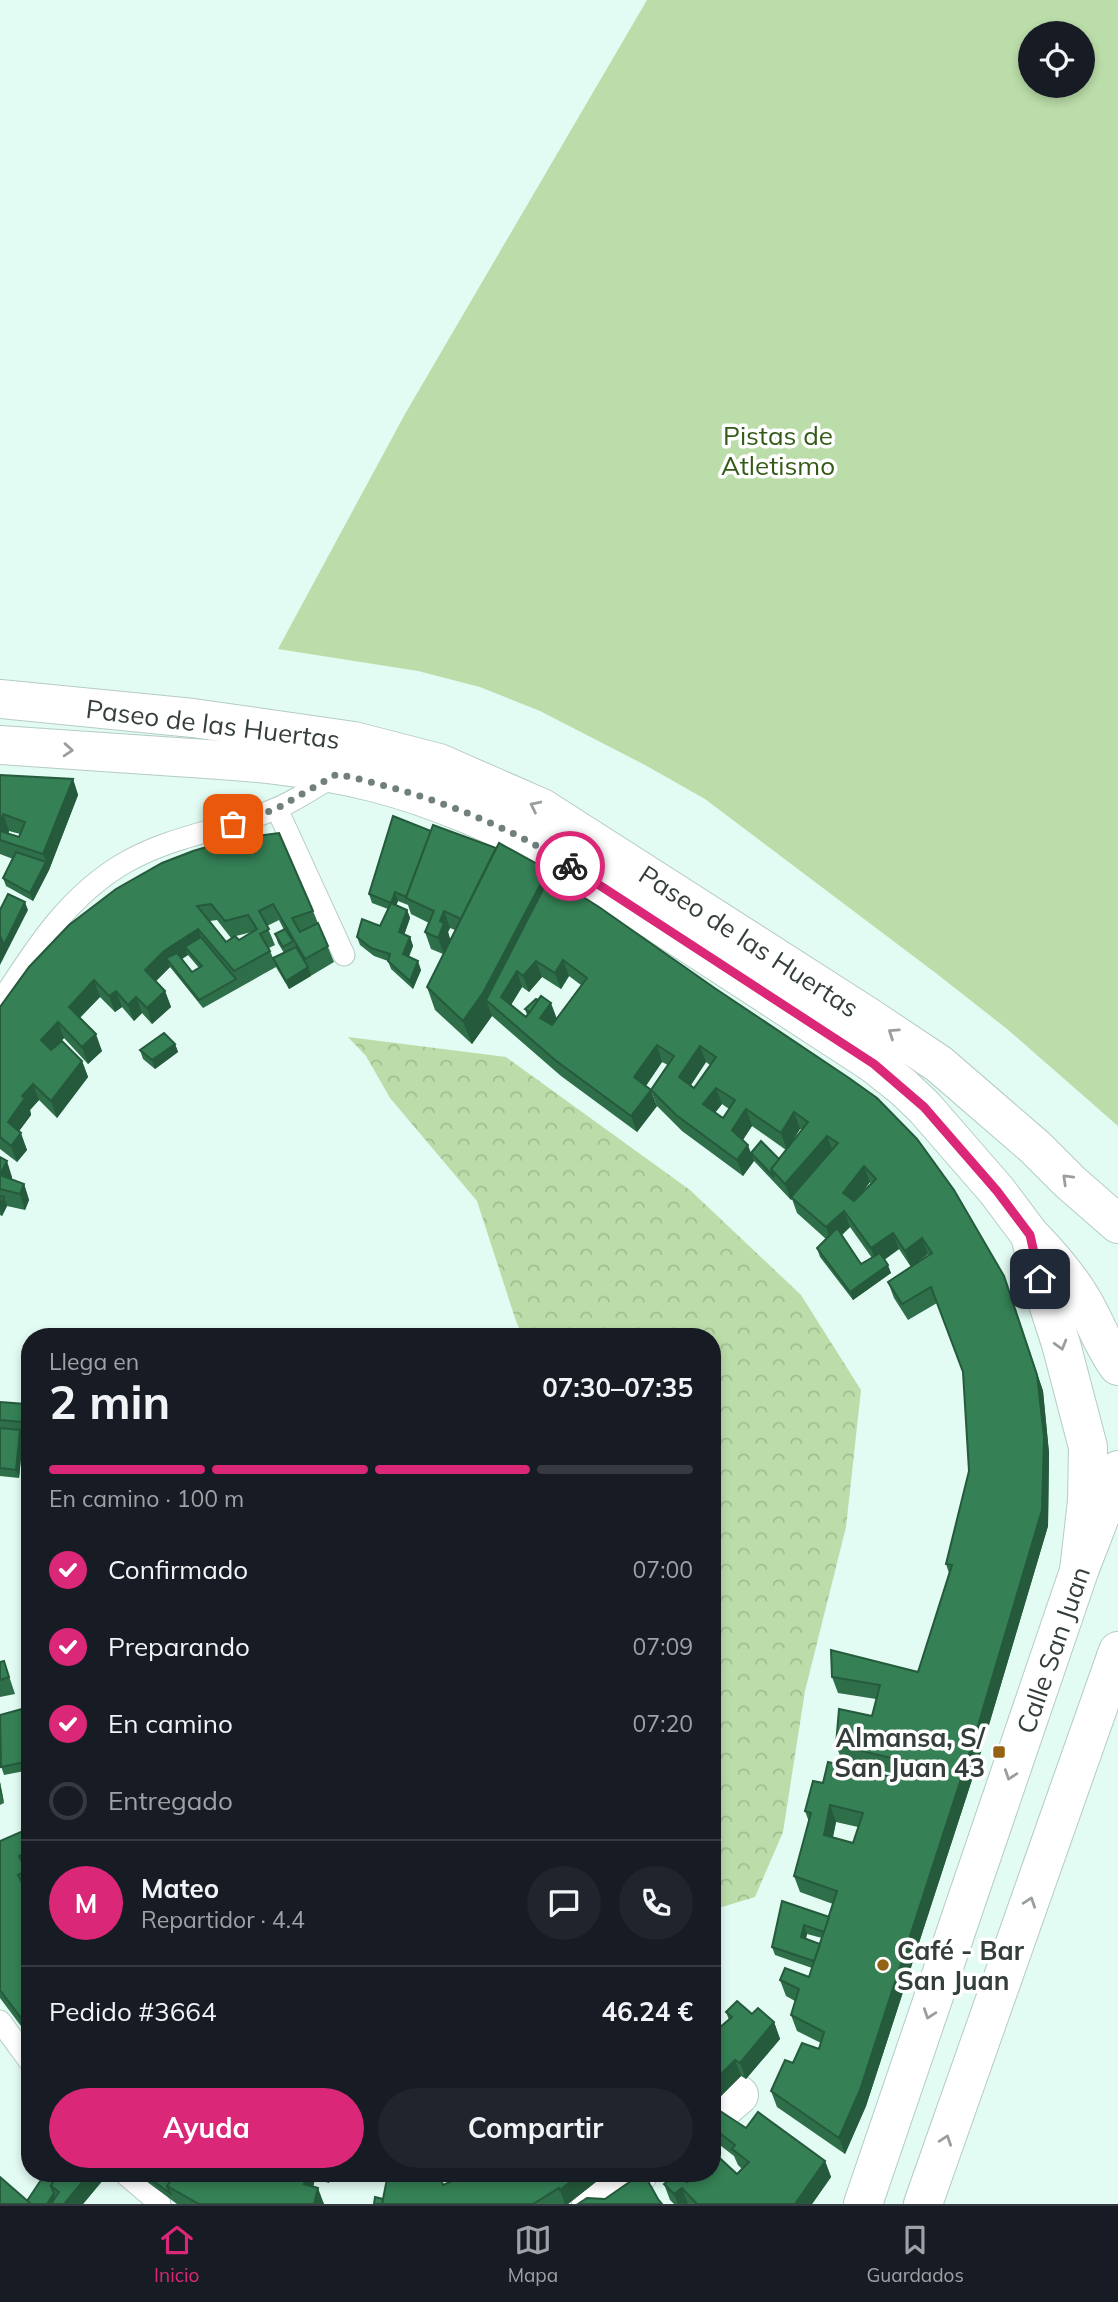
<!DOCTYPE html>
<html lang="es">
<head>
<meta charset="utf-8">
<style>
  :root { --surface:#171b24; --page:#20242c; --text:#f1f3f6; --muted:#9ea1a6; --line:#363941; --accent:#db2777 }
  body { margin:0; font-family:Mulish,sans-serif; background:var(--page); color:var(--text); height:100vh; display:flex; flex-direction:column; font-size:26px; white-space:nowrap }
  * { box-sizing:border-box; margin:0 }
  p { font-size:23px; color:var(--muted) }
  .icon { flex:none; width:38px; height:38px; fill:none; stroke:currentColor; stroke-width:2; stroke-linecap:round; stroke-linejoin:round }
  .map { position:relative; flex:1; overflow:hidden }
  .side { position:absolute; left:21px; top:1328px; width:700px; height:854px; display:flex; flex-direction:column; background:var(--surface); border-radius:28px; box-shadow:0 4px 10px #0003 }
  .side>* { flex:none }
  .tools { position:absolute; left:1018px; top:21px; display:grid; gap:14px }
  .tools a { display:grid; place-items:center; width:77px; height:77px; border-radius:50%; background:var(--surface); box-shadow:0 4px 10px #0003; font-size:35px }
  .pin { position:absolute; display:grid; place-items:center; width:60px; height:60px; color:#fff; margin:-30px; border-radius:14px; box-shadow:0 4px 10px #0006 }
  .courier { position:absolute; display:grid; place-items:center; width:70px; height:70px; margin:-35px; border:5px solid #db2777; border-radius:50%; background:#fff; color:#222; box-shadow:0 2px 9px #0007 }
  .overview em { font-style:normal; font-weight:700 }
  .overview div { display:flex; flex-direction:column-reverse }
  .overview { display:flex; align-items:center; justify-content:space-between; height:119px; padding:0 28px }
  h1 { font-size:46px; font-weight:700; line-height:52px }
  .bar { display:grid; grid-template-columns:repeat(4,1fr); gap:10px 7px; align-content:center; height:84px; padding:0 28px }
  .bar i { height:9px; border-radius:5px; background:var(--line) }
  .bar .selected { background:var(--accent) }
  .bar p { grid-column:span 4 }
  .line { display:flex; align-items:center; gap:18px; padding:0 28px; border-top:2px solid var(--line) }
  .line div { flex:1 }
  .round { display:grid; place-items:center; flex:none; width:74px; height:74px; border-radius:37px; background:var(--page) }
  ol { padding:0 28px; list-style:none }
  li { display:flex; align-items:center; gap:21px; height:77px }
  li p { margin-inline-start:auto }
  li .icon { padding:7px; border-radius:50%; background:var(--accent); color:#fff; stroke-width:4 }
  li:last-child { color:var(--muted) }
  li i { width:38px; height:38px; border:4px solid var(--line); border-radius:50% }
  .action { display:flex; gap:14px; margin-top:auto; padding:14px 28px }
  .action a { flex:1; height:80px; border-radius:42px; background:var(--accent); color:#fff; font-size:28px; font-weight:700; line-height:80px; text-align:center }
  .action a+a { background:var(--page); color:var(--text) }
  .tabs { display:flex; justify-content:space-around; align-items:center; height:98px; border-top:2px solid var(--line); background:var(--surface); font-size:19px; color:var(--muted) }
  .tabs a { display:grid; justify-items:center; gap:4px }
  .tabs .selected { color:var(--accent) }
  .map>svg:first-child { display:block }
</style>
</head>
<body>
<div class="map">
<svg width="1118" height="2204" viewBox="0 0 1118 2204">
  <defs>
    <pattern id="forest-crowns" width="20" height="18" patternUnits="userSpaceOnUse" patternTransform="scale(1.75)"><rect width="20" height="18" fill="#bbdda9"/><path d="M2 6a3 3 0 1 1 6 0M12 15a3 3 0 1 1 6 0" fill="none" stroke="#a1bf92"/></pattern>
  </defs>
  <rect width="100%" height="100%" fill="#e2fbf3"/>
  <path fill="url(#forest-crowns)" d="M348 1037 506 1057 690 1190 801 1295 861 1390 846 1527 805 1691 783 1832 755 1897 712 1910V1337H523L516 1321 477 1201 390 1098 366 1056Z"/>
  <path fill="#bbdda9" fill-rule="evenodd" d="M647 0H1118V1126L1007 1029 937 974 705 799 645 765 540 711 480 687 418 671 278 649 405 414ZM1083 33V86H1031V33Z"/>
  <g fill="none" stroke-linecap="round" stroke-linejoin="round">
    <defs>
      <g id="lane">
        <path d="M277 809 344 955"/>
        <path d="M0 1003C35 948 70 893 128 861 174 835 227 830 275 809 296 801 316 786 336 775"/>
        <path d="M0 2021 30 2062"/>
        <path d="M125 2174 160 2204"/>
      </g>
      <g id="street">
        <path d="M0 699 193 718 354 741 439 763 542 808 867 1016 939 1064 1035 1147 1070 1182 1118 1224"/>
        <path d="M0 745C59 749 117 753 176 757 243 761 311 766 376 783 435 798 490 823 545 850L874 1064 903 1087 924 1107 997 1191 1030 1235 1040 1279 1061 1344 1088 1447 1087 1501 1079 1571"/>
        <path d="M1034 1239C1053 1259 1071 1280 1084 1303 1096 1324 1104 1347 1118 1366"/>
        <path d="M712 2118 739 2095"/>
        <path d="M591 2204 638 2174"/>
        <path d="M863 2204 1079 1571 1118 1470"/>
        <path d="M923 2204 1118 1651"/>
      </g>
    </defs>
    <use href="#lane" stroke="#b4ccc5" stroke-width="23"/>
    <use href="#street" stroke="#b4ccc5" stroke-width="40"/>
    <use href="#lane" stroke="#fff" stroke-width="21"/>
    <use href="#street" stroke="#fff" stroke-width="38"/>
  </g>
  <g fill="#2e6e49" fill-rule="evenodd">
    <path d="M0 775 73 779 78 795 49 870 33 901 6 886 3 878 13 859 0 854ZM9 831 20 834 19 837 8 834Z"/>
    <path d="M431 831 548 870 550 876 1010 1292 1043 1391 1049 1453 1048 1526 980 1755 866 2106 845 2154 777 2107 771 2091 793 2063 819 2049 821 2043 797 2031 791 2015 795 2001 786 1996 780 1980 809 1977 812 1968 775 1955 772 1947 782 1901 829 1917 833 1904 800 1892 794 1876 809 1822 805 1811 823 1783 896 1778V1774L842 1761 836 1745 872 1716 876 1699 838 1693 832 1677 918 1672 949 1573 946 1564 969 1471 963 1372 937 1303 908 1320 894 1298 888 1282 929 1255 928 1254 911 1267 899 1249 884 1260 891 1273 853 1300 820 1257 817 1248 826 1239 797 1213 792 1199 791 1200 754 1161 743 1176 682 1131 657 1106 651 1090 668 1065 662 1062 646 1086 657 1106 637 1132 561 1076 492 1016 472 1044 435 1010 427 987 443 954 431 949 425 932 429 923 411 914 408 905 398 901 396 905 407 910 410 918 404 935 410 937 413 946 409 957 421 970 413 989 391 969 388 961 374 956 360 945 357 937 380 926 388 909 372 903 369 894ZM450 928 455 930 450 939 448 932ZM569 976 581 985 556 1019 525 1009 527 1015 526 1017 511 1005 522 987 529 992 542 977 561 989ZM706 1062 710 1065 694 1088 691 1085ZM722 1104 729 1109 723 1118 715 1113ZM752 1126 786 1150 779 1159 751 1153 743 1140ZM800 1129 802 1130 787 1149ZM870 1182 871 1184 859 1197ZM850 1227 872 1258 861 1264 842 1235ZM836 1822 858 1827 853 1843 833 1837ZM807 1934 822 1938 820 1944 806 1939Z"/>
    <path d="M162 863 313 911 334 962 289 989 276 967 203 1008 170 967 156 981 165 991 171 1007 152 1024 142 1013 134 1021 122 1007 115 1012 100 997 80 1018 102 1051 88 1064 64 1038 57 1045 82 1061 88 1077 57 1118 39 1100 30 1110 31 1115 19 1131 27 1150 17 1162 0 1149V1007ZM217 920 231 938 234 937 226 942 210 921ZM279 920 284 930 275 934 278 943 284 953 273 958 269 948 275 945 267 926ZM252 932 239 940 236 936ZM188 955 199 968 192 972 182 959Z"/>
    <path d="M175 1044 178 1052 155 1069 143 1059 140 1050Z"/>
    <path d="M0 1157 12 1177V1179L24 1184 29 1200 25 1210 7 1206 2 1216 0 1215Z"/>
    <path d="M0 1402 25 1404 30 1418 29 1439 23 1438 19 1478 0 1476Z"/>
    <path d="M4 1661 15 1694 0 1697V1662Z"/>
    <path d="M30 1730V1770L4 1775 0 1763Z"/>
    <path d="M0 1782 4 1803 0 1805Z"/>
    <path d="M30 1828V1870L26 1872 30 1882V1888L26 1890 30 1898V2038L0 1998V1841Z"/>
    <path d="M726 2012 752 2014 774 2022 780 2039 746 2079 741 2076 712 2105 729 2020Z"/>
    <path d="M712 2109 746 2128 825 2161 831 2177 812 2204H674L670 2200 664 2184 687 2182 712 2174V2144L716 2154 737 2174 742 2169 738 2165 734 2156 712 2139Z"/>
    <path d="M45 2174H108L83 2204H0L27 2201Z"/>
    <path d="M139 2174H330L329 2183 315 2179 313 2187 324 2204H177L146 2181Z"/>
    <path d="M469 2174H606L568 2204H374L383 2199 443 2185Z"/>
  </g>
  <g fill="#255a3c">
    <path d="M73 779 78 795 49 870 43 854Z"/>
    <path d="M3 814 9 831 6 842 0 834V825Z"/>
    <path d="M46 862 49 870 33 901 30 893Z"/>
    <path d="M548 870 556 893 517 971 522 987 506 1013 486 1000 492 1016 472 1044 463 1021Z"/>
    <path d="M395 892 398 901 394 912 391 903Z"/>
    <path d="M25 902 28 910 0 965V938Z"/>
    <path d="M407 910 410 918 402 941 399 932Z"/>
    <path d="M444 911 450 928 448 932 450 939 444 954 438 938 440 921Z"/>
    <path d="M198 929 204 945 185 947 188 955 172 965 166 958 170 967 151 986 145 970 164 951Z"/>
    <path d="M410 937 413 946 406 962 403 954Z"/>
    <path d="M563 960 569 976 561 989 555 973Z"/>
    <path d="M418 961 421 970 413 989 410 981Z"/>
    <path d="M536 961 542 977 529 992 523 976Z"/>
    <path d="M308 967 311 976 289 989 286 981Z"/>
    <path d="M94 980 100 997 74 1023 69 1007Z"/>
    <path d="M116 991 122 1007 115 1012 109 996Z"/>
    <path d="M165 991 171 1007 152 1024 147 1008Z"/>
    <path d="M136 997 142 1013 134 1021 128 1005Z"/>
    <path d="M551 1003 557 1019 546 1034 538 1024 544 1004Z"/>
    <path d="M58 1022 64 1038 47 1056 41 1040Z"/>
    <path d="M96 1034 102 1051 88 1064 82 1047Z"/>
    <path d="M175 1044 178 1052 155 1069 152 1060Z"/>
    <path d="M657 1045 662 1062 640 1094 634 1077Z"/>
    <path d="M700 1046 706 1062 685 1094 679 1077Z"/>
    <path d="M82 1061 88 1077 57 1118 51 1101Z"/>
    <path d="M33 1084 39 1100 30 1110 31 1115 14 1138 8 1122 22 1096Z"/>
    <path d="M716 1088 722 1104 709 1120 703 1104Z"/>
    <path d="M651 1090 657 1106 637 1132 631 1116Z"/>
    <path d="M746 1109 752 1126 738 1147 732 1130Z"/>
    <path d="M794 1112 800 1129 787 1150 781 1133Z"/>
    <path d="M21 1133 27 1150 17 1162 11 1146Z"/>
    <path d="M827 1136 833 1152 791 1200 785 1184Z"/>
    <path d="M748 1145 754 1161 743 1176 737 1160Z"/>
    <path d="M7 1161 12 1177 6 1191 0 1175Z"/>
    <path d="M864 1166 870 1182 849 1209 843 1193Z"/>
    <path d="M24 1184 29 1200 25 1210 20 1194Z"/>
    <path d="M4 1197 7 1206 2 1216 0 1210V1206Z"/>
    <path d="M844 1211 850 1227 832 1244 826 1227Z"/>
    <path d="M893 1233 899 1249 877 1265 871 1248Z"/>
    <path d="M922 1238 928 1254 911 1267 905 1251Z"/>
    <path d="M888 1265 891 1273 853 1300 850 1292Z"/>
    <path d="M1004 1276 1043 1391 1049 1453 1048 1526 980 1755 866 2106 845 2154 839 2138 1042 1510Z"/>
    <path d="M25 1404 30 1418 29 1439 23 1422Z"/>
    <path d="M20 1430 23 1438 19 1478 16 1470Z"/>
    <path d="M0 1782 4 1803 0 1791Z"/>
    <path d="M830 1805 836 1822 830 1851 824 1835Z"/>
    <path d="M804 1925 807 1934 804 1945 801 1937Z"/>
    <path d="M774 2022 780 2039 746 2079 740 2063Z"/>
    <path d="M735 2060 741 2076 712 2105V2083Z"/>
    <path d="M825 2161 831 2177 812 2204H795Z"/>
    <path d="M89 2174H108L83 2204H64Z"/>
    <path d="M307 2174H313L315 2179 310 2200 304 2184Z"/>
    <path d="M325 2174H330L329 2183Z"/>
    <path d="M580 2174H606L568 2204H565L560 2190Z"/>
    <path d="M318 2188 324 2204H314Z"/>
    <path d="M682 2188 688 2204H678L674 2194Z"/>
    <path d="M54 2193 57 2201 55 2204H47Z"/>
  </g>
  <g fill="#358055" stroke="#255a3c" stroke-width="2" fill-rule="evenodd">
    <path d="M0 775 73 779 43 854 0 840V831L19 837 25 822 3 814 0 825Z"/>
    <path d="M393 816 431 831 406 897 395 892 391 903 369 894Z"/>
    <path d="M433 825 496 848 461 919 444 911 440 921 444 923 438 938 425 932 434 911 406 898Z"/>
    <path d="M279 833 313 911 292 918 300 932 318 923 328 946 305 959 273 904 259 911 269 929 260 934 270 951 234 971 198 929 164 951 145 970 165 991 147 1008 136 997 128 1005 116 991 109 996 94 980 69 1007 96 1034 82 1047 58 1022 41 1040 51 1050 62 1041 82 1061 51 1101 33 1084 22 1096 25 1098 8 1122 21 1133 11 1146 0 1137V1007L29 967 69 925 116 889 162 863 193 851 234 839ZM211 904 225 921 248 915 257 929 239 940 235 936 226 942 197 906Z"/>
    <path d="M499 843 548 870 483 993 463 1021 427 987Z"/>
    <path d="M16 852 46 862 30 893 3 878Z"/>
    <path d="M550 876 599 907 716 989 849 1078 877 1098 917 1139 954 1190 1004 1276 1037 1375 1044 1437 1042 1510 974 1739 860 2090 839 2138 771 2091 785 2060 793 2063 802 2043 819 2049 824 2032 791 2015 799 1989 780 1980 785 1968 809 1977 837 1891 794 1876 811 1813 805 1811 813 1781 823 1783 828 1762 896 1778 900 1760 836 1745 839 1709 872 1716 880 1685 832 1677 831 1650 918 1672 952 1565 946 1564 969 1471 963 1372 931 1287 902 1304 888 1282 932 1253 922 1238 905 1251 893 1233 871 1248 844 1211 826 1227 791 1197 838 1143 827 1136 785 1184 771 1169 808 1122 794 1112 781 1133 746 1109 732 1130 748 1145 737 1160 676 1115 651 1090 674 1056 657 1045 634 1077 651 1090 631 1116 555 1060 486 1000ZM563 960 587 978 552 1025 540 1018 551 1003 541 996 526 1017 501 997 517 971 523 976 536 961 555 973ZM700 1046 716 1057 694 1088 679 1077ZM716 1088 735 1100 723 1118 703 1104ZM864 1166 876 1179 854 1201 843 1193ZM830 1805 863 1813 853 1843 824 1835Z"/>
    <path d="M8 894 25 902 4 945 0 936V910Z"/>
    <path d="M391 903 407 910 399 932 410 937 403 954 418 961 410 981 388 961 390 954 371 948 357 937 362 919 380 926Z"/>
    <path d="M285 929 293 941 283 947 275 934Z"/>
    <path d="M201 937 236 979 199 1000 166 958 177 953 192 972 202 966 185 947Z"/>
    <path d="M296 947 308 967 286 981 273 958Z"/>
    <path d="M536 999 538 1000 530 1012 525 1009Z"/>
    <path d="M164 1033 175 1044 152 1060 140 1050Z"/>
    <path d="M761 1141 779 1159 771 1169 774 1177 751 1153Z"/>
    <path d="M0 1157 7 1161 0 1175 24 1184 20 1194 0 1189Z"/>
    <path d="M0 1196 4 1197 0 1206Z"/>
    <path d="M837 1228 861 1264 880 1253 888 1265 850 1292 817 1248Z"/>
    <path d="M0 1402 25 1404 23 1422 0 1420Z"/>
    <path d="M0 1428 20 1430 16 1470 0 1468Z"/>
    <path d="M4 1661 9 1677 0 1680V1662Z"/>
    <path d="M22 1709 30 1730V1761L1 1767 0 1715Z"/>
    <path d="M30 1828V1851L19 1856 26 1871 18 1875 30 1898V1939H28L30 1943V2030L0 1990V1841Z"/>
    <path d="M782 1901 829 1917 824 1932 804 1925 801 1937 820 1944 814 1961 772 1947Z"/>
    <path d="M737 2001 752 2014 758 2008 774 2022 740 2063 735 2060 712 2083V2034L732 2017 726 2012Z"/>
    <path d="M714 2107 746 2128 758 2112 825 2161 795 2204H697L682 2188 674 2194 664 2184 677 2174H680L687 2182 697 2174H712V2151L737 2174 749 2162 732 2149 735 2145 712 2127V2109Z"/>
    <path d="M45 2174 53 2181 51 2186 54 2193 47 2204H31L27 2201Z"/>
    <path d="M51 2174H89L64 2204H51L59 2192 51 2186 55 2178Z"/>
    <path d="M143 2174H176L167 2186 170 2193Z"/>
    <path d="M176 2174H307L304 2184 318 2188 314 2204H199L167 2186Z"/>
    <path d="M388 2174 419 2175 421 2174H438L443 2185 469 2174H580L560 2190 559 2188 533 2204H382Z"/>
    <path d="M641 2174H644L658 2199 662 2204H578L587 2198 605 2199Z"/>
    <path d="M0 2177 31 2204H0Z"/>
    <path d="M375 2197 383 2199 382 2204H374Z"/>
  </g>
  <defs><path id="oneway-chevron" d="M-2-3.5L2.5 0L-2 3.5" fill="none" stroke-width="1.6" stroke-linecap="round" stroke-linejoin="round" transform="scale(1.75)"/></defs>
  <g stroke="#9a9e9d">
    <use href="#oneway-chevron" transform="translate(68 750) rotate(4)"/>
    <use href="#oneway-chevron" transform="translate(535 806) rotate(-154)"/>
    <use href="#oneway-chevron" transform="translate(893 1033) rotate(-146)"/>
    <use href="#oneway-chevron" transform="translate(1067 1179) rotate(-136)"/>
    <use href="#oneway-chevron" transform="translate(1061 1345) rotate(74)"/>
    <use href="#oneway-chevron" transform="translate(1010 1775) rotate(109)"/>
    <use href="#oneway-chevron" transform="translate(1030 1902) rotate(-71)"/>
    <use href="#oneway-chevron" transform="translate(929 2014) rotate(109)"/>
    <use href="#oneway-chevron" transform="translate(946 2140) rotate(-71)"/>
  </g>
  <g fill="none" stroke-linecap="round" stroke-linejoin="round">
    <path stroke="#71807b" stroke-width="7" stroke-dasharray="0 12.6" d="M233 824 276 809 337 774C419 792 500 820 570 866"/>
    <path stroke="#db2777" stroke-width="9" d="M570 866 874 1064 924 1107 997 1191 1030 1235 1040 1279"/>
  </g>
  <g fill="#936212" stroke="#fff" stroke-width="2.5">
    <rect x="992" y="1745" width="14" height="14" rx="3.5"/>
    <circle cx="883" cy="1965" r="7"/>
  </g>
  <g text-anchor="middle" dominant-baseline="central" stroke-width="7" stroke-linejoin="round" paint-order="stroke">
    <g font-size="26" fill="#335a17" stroke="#fff">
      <text x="778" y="435">Pistas de<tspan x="778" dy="30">Atletismo</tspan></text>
    </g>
    <g font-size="26" fill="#343e3b" stroke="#fff">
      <text transform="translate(213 724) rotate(7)">Paseo de las Huertas</text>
      <text transform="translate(749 941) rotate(33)">Paseo de las Huertas</text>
      <text transform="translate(1053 1650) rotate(-71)">Calle San Juan</text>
    </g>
    <g font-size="26" font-weight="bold" fill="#343e3b" stroke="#fff" text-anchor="end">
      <text x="985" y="1737">Almansa, S/<tspan x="985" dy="30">San Juan 43</tspan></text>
      <text x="897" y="1950" text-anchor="start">Café - Bar<tspan x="897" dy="30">San Juan</tspan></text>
    </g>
  </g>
</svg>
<div class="tools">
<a><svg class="icon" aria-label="locate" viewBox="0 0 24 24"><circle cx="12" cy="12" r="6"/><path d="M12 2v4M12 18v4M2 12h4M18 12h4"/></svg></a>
</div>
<div class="pin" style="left:233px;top:824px;background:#ea580c"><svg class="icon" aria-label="bag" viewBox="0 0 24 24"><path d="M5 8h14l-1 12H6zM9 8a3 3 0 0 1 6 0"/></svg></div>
<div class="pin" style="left:1040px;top:1279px;background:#1f2937"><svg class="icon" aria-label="home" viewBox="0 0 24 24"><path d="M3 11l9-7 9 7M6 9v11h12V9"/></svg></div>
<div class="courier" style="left:570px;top:866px"><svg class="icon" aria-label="bike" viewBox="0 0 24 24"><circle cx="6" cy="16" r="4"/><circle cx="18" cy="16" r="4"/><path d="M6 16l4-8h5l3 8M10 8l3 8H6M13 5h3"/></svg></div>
<section class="side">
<div class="overview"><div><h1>2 min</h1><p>Llega en</p></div><em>07:30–07:35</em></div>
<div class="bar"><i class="selected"></i><i class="selected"></i><i class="selected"></i><i></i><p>En camino · 100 m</p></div>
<ol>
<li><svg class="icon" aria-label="check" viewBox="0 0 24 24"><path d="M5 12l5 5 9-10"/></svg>Confirmado<p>07:00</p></li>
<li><svg class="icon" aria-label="check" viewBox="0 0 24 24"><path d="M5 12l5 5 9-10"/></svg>Preparando<p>07:09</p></li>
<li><svg class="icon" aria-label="check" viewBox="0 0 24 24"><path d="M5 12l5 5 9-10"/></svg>En camino<p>07:20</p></li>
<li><i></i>Entregado</li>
</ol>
<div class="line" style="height:126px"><b class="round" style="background:var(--accent);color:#fff">M</b><div><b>Mateo</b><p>Repartidor · 4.4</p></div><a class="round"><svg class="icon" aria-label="chat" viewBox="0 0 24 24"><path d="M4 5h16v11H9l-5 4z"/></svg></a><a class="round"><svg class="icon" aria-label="phone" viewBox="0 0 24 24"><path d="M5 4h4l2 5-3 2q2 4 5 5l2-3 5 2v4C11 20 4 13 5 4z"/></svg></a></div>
<div class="line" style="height:91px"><div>Pedido #3664</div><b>46.24 €</b></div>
<div class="action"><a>Ayuda</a><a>Compartir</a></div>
</section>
</div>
<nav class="tabs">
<a class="selected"><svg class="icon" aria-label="home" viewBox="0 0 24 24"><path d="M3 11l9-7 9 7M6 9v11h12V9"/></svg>Inicio</a>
<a><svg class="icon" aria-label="map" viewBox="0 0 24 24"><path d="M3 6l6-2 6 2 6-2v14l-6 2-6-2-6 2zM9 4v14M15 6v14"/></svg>Mapa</a>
<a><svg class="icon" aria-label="saved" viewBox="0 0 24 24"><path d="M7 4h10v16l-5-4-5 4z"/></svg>Guardados</a>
</nav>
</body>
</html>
